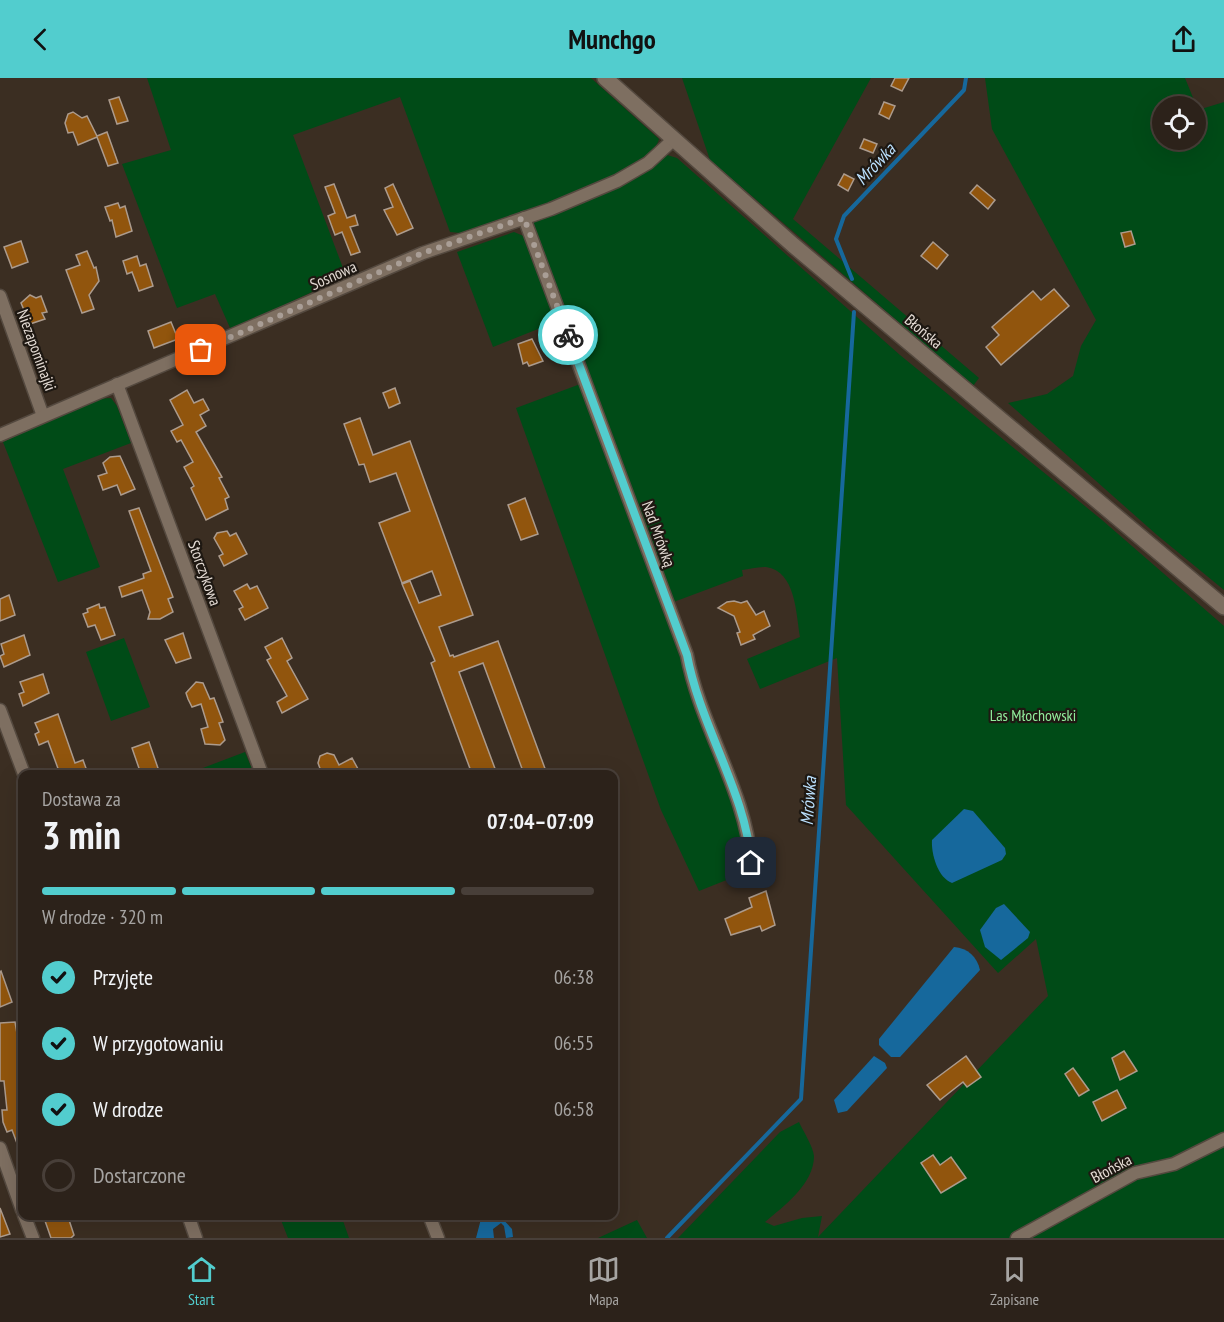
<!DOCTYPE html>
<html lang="pl">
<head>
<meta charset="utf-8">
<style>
  :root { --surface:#2c221a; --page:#342a23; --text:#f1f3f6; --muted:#a6a4a2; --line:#483f39; --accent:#52cdce }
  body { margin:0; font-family:"PT Sans Narrow",sans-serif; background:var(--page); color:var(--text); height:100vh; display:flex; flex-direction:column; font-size:22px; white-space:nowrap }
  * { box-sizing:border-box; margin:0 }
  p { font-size:20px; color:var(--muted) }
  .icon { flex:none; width:33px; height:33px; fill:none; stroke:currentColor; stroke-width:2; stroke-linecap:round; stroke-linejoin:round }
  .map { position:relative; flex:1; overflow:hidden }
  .details { position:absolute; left:18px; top:692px; width:600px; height:450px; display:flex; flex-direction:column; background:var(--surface); border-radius:12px; box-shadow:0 6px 24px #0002,0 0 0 2px var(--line) }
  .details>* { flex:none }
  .fabs { position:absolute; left:1152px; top:18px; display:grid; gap:12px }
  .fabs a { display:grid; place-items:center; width:54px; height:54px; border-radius:50%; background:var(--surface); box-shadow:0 6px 24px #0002,0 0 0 2px var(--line); font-size:30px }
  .pin { position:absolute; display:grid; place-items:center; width:51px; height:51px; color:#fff; margin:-26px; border-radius:12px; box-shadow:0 3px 9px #0006 }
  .courier { position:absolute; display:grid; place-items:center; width:60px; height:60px; margin:-30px; border:4px solid #52cdce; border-radius:50%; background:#fff; color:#222; box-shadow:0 2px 8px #0007 }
  .head em { font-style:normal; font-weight:700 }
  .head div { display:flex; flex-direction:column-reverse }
  .head { display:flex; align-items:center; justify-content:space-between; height:102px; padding:0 24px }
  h1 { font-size:39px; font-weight:700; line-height:45px }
  .bar { display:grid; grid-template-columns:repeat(4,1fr); gap:9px 6px; align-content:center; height:72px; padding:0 24px }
  .bar i { height:8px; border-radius:4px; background:var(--line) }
  .bar .on { background:var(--accent) }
  .bar p { grid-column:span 4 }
  ol { padding:0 24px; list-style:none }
  li { display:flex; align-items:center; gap:18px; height:66px }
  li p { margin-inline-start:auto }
  li .icon { padding:6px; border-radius:50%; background:var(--accent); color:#111; stroke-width:4 }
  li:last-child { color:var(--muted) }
  li i { width:33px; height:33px; border:3px solid var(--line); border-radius:50% }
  header { display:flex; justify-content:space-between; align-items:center; height:78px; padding:0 24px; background:var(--accent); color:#111; font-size:27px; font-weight:700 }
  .tab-bar { display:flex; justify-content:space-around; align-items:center; height:84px; border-top:2px solid var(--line); background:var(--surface); font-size:16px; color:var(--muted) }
  .tab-bar a { display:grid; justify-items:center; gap:3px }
  .tab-bar .on { color:var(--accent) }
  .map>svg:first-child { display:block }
</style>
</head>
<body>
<header><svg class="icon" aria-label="back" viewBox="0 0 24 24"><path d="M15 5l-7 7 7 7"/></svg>Munchgo<svg class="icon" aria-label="share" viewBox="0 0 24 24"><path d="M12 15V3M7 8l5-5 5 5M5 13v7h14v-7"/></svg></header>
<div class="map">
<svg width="1224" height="1160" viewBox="0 0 1224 1160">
  <rect width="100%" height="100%" fill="#3b2e22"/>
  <g fill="#004b17" fill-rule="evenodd">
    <path d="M147 0H591L659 61C650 99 500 143 461 155L450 154 400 19 293 57 346 198 231 252 215 216 177 230 122 86 171 72Z"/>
    <path d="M682 0H871L793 141 979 300 973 308 710 82Z"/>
    <path d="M985 0H1185L1198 32 1224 24V512L1157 457 1008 325 1047 316 1073 298 1081 268 1096 242 992 51ZM1162 28H1196V62H1162Z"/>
    <path d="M667 77 677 80 900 277 1102 442 1224 548V1160H678L780 1054 799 1044C803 1053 813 1068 814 1078 814 1106 784 1128 765 1144L774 1148 802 1140 822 1138 818 1159 1048 918 1036 861 998 895 846 727 837 580 760 611 747 581 800 559C796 536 796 493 766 489 758 489 749 491 742 492L743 498 671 525 531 143Z"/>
    <path d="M514 154 526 159 558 243 493 269 457 174Z"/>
    <path d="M583 305 665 527 698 637 745 758 744 795 699 813 661 732 516 330Z"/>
    <path d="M111 320 117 328 131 365 63 391 100 489 58 504 3 364 96 321Z"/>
    <path d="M124 560 150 629 111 643 86 574Z"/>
    <path d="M245 674 254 696H187Z"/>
    <path d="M279 1137H341L349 1160H288Z"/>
    <path d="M637 1142 647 1160H598Z"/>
  </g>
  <g fill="#16689c">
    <path d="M964 731 973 733 1005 770 1006 776 1002 782 952 805C938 800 931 776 932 762Z"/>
    <path d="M1004 826 1030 854 1028 860 1001 882 985 869 980 852 996 830Z"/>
    <path d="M954 869C968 870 977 879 980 892L900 979H891L879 967V961Z"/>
    <path d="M874 978 885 985 887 990 847 1033 838 1035 834 1022Z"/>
    <path d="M482 1137H499L512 1151 513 1159 506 1160 504 1148 501 1145 493 1151 494 1160H476Z"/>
  </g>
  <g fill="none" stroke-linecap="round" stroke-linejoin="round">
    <g stroke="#16689c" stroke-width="4">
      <path d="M852 201 836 161 844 138 964 12 966 0"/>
      <path d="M667 1160 801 1021 854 234"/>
    </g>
  </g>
  <g fill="#91550d" stroke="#ac9b8d" stroke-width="1.5">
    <path d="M895 0H909L902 13 891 8Z"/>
    <path d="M119 19 128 43 117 46 109 22Z"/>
    <path d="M884 24 895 28 889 41 879 36Z"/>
    <path d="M73 34 82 40 87 38 97 58 107 54 118 85 108 88 97 59 78 67 73 54 68 55 65 45 68 36Z"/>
    <path d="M864 61 877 66 873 75 860 70Z"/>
    <path d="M844 96 854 101 848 113 838 107Z"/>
    <path d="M334 106 347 140 355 137 358 147 350 149 360 174 351 177 342 154 335 157 328 138 335 135 325 109Z"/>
    <path d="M393 106 413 150 397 157 384 132 393 129 385 110Z"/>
    <path d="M977 107 995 122 988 131 970 115Z"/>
    <path d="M118 125 120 130 125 128 132 153 116 159 112 142 110 143 105 129Z"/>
    <path d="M1131 153 1135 166 1125 169 1121 155Z"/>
    <path d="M21 163 28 184 12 190 4 169Z"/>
    <path d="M933 164 948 177 937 191 921 178Z"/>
    <path d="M87 173 94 190 96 189 99 203 89 217 94 231 82 235 66 192 80 187 76 177Z"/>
    <path d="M137 178 140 188 146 186 153 208 139 213 132 194 127 196 123 183Z"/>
    <path d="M1054 211 1069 228 1001 287 986 269 999 257 992 249 1033 213 1041 222Z"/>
    <path d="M30 217 36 220 41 218 47 234 42 235 45 241 30 246 21 225Z"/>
    <path d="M171 244 178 261 154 270 148 253Z"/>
    <path d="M532 261 543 283 529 288 527 284 523 286 518 266Z"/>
    <path d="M395 310 400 325 389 330 383 315Z"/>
    <path d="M187 312 194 325 203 321 209 332 200 337 206 348 196 354 222 399 219 400 229 419 225 421 228 431 206 442 191 410 194 408 184 389 193 384 181 362 177 364 171 353 183 347 170 322Z"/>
    <path d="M360 340 373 377 410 363 473 537 439 549 450 578 453 577 454 579 498 563 547 696H524L483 585 459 594 497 696H472L431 585 435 583 402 506 410 503 419 525 441 517 432 493 402 505 379 445 410 433 396 395 370 404 364 386 359 387 344 346Z"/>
    <path d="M120 378 135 411 121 417 117 407 103 412 98 398 107 395 103 385 110 379Z"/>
    <path d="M525 420 538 456 521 462 508 427Z"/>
    <path d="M139 430 173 519 168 521 173 534 160 541H148L150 534 142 512 122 519 119 509 144 500 143 496 151 493 129 433Z"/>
    <path d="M227 453 230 458 236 455 247 476 224 488 219 478 223 476 214 460 217 455Z"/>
    <path d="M247 506 250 511 257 508 268 530 245 542 239 531 243 529 234 513Z"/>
    <path d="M9 517 15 537 0 543V521Z"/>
    <path d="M734 523 741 525 747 523 756 537 764 533 770 548 753 557 755 561 741 567 737 555 740 554 734 538 718 530 727 524Z"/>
    <path d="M99 526 100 530 105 529 115 557 101 562 95 547 88 549 83 536 88 534 87 531Z"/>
    <path d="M183 555 191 580 176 585 165 562Z"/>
    <path d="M24 557 30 577 4 589 0 578 4 576 1 566Z"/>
    <path d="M282 560 292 580 287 583 308 621 282 635 277 624 287 618 267 582 271 580 265 569Z"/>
    <path d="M43 596 49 615 23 628 19 616 24 614 20 604Z"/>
    <path d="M196 604 203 605 210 621 214 620 223 644 219 645 225 662 220 667 205 666 201 651 208 649 201 626 192 629 188 621 186 615Z"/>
    <path d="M58 636 75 685 83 682 87 693 78 696H60L48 663 39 667 35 656 39 654 35 645Z"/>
    <path d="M149 664 160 696H141L132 670Z"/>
    <path d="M327 675 334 677 339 687 352 680 358 691 349 696H322L318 685 320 678Z"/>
    <path d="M766 813 775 847 762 853 760 848 731 857 725 841 752 829 749 820Z"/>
    <path d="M1 893 12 924 0 929V894Z"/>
    <path d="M15 944 18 961 22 960V974H20L22 1009 21 1076 12 1052 7 1054 3 1044 2 1032H7L4 1003H0V945Z"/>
    <path d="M1124 973 1137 993 1120 1002 1112 980Z"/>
    <path d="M966 978 981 999 967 1009 963 1004 940 1022 927 1007Z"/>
    <path d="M1073 990 1089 1012 1079 1018 1065 996Z"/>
    <path d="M1117 1012 1126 1030 1102 1043 1093 1024Z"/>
    <path d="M933 1077 940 1087 951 1079 966 1100 941 1115 921 1085Z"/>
    <path d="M0 1130 10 1156 0 1159Z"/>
    <path d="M43 1137H63L65 1143 69 1142 74 1157 71 1160H51Z"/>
  </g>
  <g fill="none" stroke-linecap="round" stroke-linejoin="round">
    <defs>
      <g id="minor">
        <path d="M524 140 687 577C700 648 747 715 751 785"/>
        <path d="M0 218 43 338"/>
        <path d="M117 306 262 696"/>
        <path d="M0 357 423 175 551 131 617 103 648 85 674 61"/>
        <path d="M0 632 24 696"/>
        <path d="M0 1070 22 1132"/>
        <path d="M24 1137 33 1160"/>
        <path d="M188 1137 196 1160"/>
        <path d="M429 1137 438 1160"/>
        <path d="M1017 1160 1135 1095 1174 1086 1224 1061"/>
      </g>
      <path id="secondary" d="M605 0 793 167 1224 529"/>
    </defs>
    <use href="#minor" stroke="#54493f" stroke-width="15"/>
    <use href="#secondary" stroke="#54493f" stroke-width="18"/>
    <use href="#minor" stroke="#7e6f61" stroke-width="12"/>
    <use href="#secondary" stroke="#7e6f61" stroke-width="15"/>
  </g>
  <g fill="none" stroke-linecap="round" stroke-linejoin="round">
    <path stroke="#a99e96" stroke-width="6" stroke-dasharray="0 10.8" d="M201 272 423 175 524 140 568 257"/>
    <path stroke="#52cdce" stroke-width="8" d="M568 257 687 577C700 648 747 717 751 785"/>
  </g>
  <g text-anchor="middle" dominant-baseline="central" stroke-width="4.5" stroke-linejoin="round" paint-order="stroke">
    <g font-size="16" fill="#e4dbd4" stroke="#1e1812">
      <text transform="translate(333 197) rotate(-24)">Sosnowa</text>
      <text transform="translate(924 253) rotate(40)">Błońska</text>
      <text transform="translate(37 272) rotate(70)">Niezapominajki</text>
      <text transform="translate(659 456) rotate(70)">Nad Mrówką</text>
      <text transform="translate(205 495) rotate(70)">Storczykowa</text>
      <text transform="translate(1111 1090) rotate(-28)">Błońska</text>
    </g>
    <g font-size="16" fill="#91ec9c" stroke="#1e1812">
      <text x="1033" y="637">Las Młochowski</text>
    </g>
    <g font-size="18" font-style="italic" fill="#badffc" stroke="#1e1812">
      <text transform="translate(875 86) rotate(-47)">Mrówka</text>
      <text transform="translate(808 723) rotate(-86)">Mrówka</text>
    </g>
  </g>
</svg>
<div class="fabs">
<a><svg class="icon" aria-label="locate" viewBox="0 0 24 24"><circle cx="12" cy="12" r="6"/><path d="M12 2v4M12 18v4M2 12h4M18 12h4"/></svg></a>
</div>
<div class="pin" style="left:201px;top:272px;background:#ea580c"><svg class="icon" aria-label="bag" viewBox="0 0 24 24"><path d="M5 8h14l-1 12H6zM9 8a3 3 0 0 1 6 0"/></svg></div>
<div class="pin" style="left:751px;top:785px;background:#1f2937"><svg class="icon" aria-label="home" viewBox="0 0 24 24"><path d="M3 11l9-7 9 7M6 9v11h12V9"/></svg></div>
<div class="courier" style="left:568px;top:257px"><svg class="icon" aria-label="bike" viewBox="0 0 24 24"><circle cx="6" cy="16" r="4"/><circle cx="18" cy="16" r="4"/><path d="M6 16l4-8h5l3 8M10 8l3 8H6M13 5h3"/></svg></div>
<section class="details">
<div class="head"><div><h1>3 min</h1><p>Dostawa za</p></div><em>07:04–07:09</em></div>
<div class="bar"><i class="on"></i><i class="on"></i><i class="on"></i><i></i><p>W drodze · 320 m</p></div>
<ol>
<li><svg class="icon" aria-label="check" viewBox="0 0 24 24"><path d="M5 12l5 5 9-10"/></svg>Przyjęte<p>06:38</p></li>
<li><svg class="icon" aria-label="check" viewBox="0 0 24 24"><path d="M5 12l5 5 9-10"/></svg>W przygotowaniu<p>06:55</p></li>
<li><svg class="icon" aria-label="check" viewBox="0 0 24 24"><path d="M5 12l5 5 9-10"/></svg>W drodze<p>06:58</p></li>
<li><i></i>Dostarczone</li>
</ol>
</section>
</div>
<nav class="tab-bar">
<a class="on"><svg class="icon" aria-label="home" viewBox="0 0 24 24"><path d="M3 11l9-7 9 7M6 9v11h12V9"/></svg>Start</a>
<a><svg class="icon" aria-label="map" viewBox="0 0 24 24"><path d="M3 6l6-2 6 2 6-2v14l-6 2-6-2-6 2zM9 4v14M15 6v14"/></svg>Mapa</a>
<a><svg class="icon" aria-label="saved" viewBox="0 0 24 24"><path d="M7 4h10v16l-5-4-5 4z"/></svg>Zapisane</a>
</nav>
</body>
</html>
